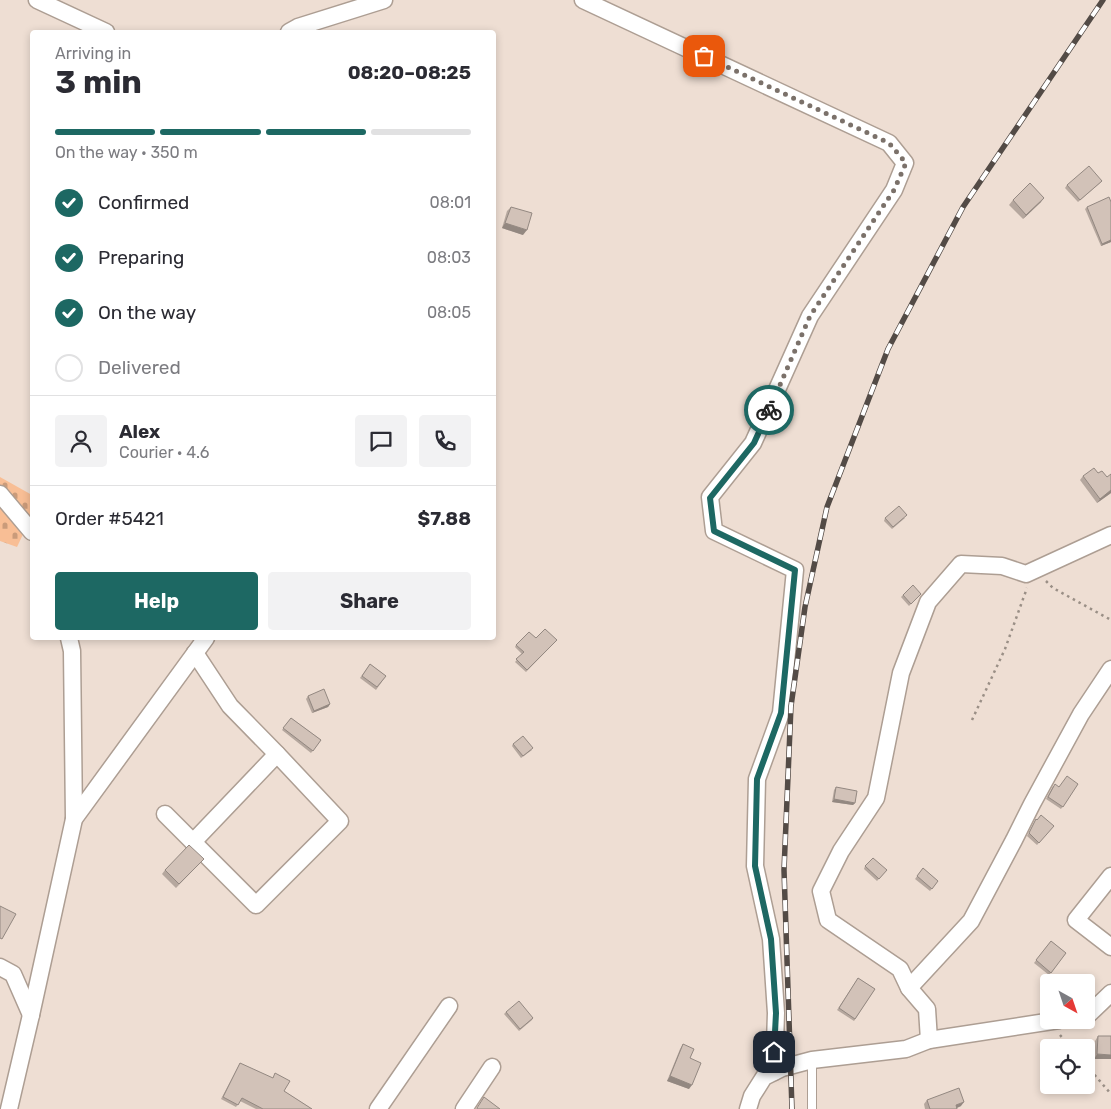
<!DOCTYPE html>
<html lang="en">
<head>
<meta charset="utf-8">
<style>
  :root { --surface:#fff; --page:#f2f2f3; --text:#2b2b33; --muted:#7c7c81; --line:#e1e1e2; --accent:#1d6863 }
  body { margin:0; font-family:Rubik,sans-serif; background:var(--page); color:var(--text); height:100vh; display:flex; flex-direction:column; font-size:19px; white-space:nowrap }
  * { box-sizing:border-box; margin:0 }
  p { font-size:16px; color:var(--muted) }
  .icon { flex:none; width:28px; height:28px; fill:none; stroke:currentColor; stroke-width:2; stroke-linecap:round; stroke-linejoin:round }
  .map { position:relative; flex:1; overflow:hidden }
  .details { position:absolute; left:30px; top:30px; width:466px; height:610px; display:flex; flex-direction:column; background:var(--surface); border-radius:5px; box-shadow:0 2px 8px #0003 }
  .details>* { flex:none }
  .needle { width:32px; rotate:140deg }
  .buttons { position:absolute; left:1040px; top:974px; display:grid; gap:10px }
  .buttons a { display:grid; place-items:center; width:55px; height:55px; border-radius:5px; background:var(--surface); box-shadow:0 2px 8px #0003; font-size:25px }
  .pin { position:absolute; display:grid; place-items:center; width:42px; height:42px; color:#fff; margin:-21px; border-radius:10px; box-shadow:0 2px 8px #0006 }
  .courier { position:absolute; display:grid; place-items:center; width:50px; height:50px; margin:-25px; border:4px solid #1d6863; border-radius:50%; background:#fff; color:#222; box-shadow:0 1px 6px #0007 }
  .summary em { font-style:normal; font-weight:700 }
  .summary div { display:flex; flex-direction:column-reverse }
  .summary { display:flex; align-items:center; justify-content:space-between; height:85px; padding:0 25px }
  h1 { font-size:32px; font-weight:700; line-height:38px }
  .bar { display:grid; grid-template-columns:repeat(4,1fr); gap:8px 5px; align-content:center; height:60px; padding:0 25px }
  .bar i { height:6px; border-radius:4px; background:var(--line) }
  .bar .selected { background:var(--accent) }
  .bar p { grid-column:span 4 }
  .line { display:flex; align-items:center; gap:12px; padding:0 25px; border-top:1px solid var(--line) }
  .line div { flex:1 }
  .round { display:grid; place-items:center; flex:none; width:52px; height:52px; border-radius:5px; background:var(--page) }
  ol { padding:0 25px; list-style:none }
  li { display:flex; align-items:center; gap:15px; height:55px }
  li p { margin-inline-start:auto }
  li .icon { padding:5px; border-radius:50%; background:var(--accent); color:#fff; stroke-width:4 }
  li:last-child { color:var(--muted) }
  li i { width:28px; height:28px; border:2px solid var(--line); border-radius:50% }
  .cta { display:flex; gap:10px; margin-top:auto; padding:10px 25px }
  .cta a { flex:1; height:58px; border-radius:5px; background:var(--accent); color:#fff; font-size:20px; font-weight:700; line-height:58px; text-align:center }
  .cta a+a { background:var(--page); color:var(--text) }
  .map>svg:first-child { display:block }
</style>
</head>
<body>
<div class="map">
<svg width="1111" height="1109" viewBox="0 0 1111 1109">
  <defs>
    <pattern id="cemetery-stones" width="16" height="16" patternUnits="userSpaceOnUse" patternTransform="scale(1.25)"><rect width="16" height="16" fill="#f8be95"/><path d="M2 7V4a2 2 0 0 1 4 0v3zM10 15v-3a2 2 0 0 1 4 0v3z" fill="#ca9b7a"/></pattern>
  </defs>
  <rect width="100%" height="100%" fill="#eeded3"/>
  <path fill="url(#cemetery-stones)" d="M0 477 32 495V515L17 547 0 541Z"/>
  <g fill="none" stroke-linecap="round" stroke-linejoin="round">
    <defs>
      <path id="lane" d="M812 1060V1109"/>
      <g id="street">
        <path d="M37 0 106 32"/>
        <path d="M583 0 889 143 905 163 894 190 810 316 753 443 710 497 714 531 795 570 781 713 757 779 755 866 771 939 776 1013 774 1072"/>
        <path d="M289 32 298 27 384 0"/>
        <path d="M0 494 32 532"/>
        <path d="M69 638 72 651 74 819"/>
        <path d="M165 814 256 905 340 821 277 754 230 706 195 653"/>
        <path d="M193 842 277 754"/>
        <path d="M1111 876 1076 920 1111 947"/>
        <path d="M0 967 13 974 31 1015"/>
        <path d="M909 988 971 921 1014 840 1032 804 1081 714 1111 669"/>
        <path d="M1086 1016 1088 1015 1111 993"/>
        <path d="M929 1040 927 1009 909 988 900 969 828 920 821 891 841 851 876 798 901 673 928 602 961 564 1002 566 1026 574 1111 535"/>
        <path d="M9 1109 31 1015 74 819 206 638"/>
        <path d="M378 1109 449 1006"/>
        <path d="M464 1109 492 1067"/>
        <path d="M748 1109 752 1096 764 1077 782 1068 812 1060 906 1049 929 1040 1059 1020"/>
      </g>
    </defs>
    <use href="#lane" stroke="#ad9e93" stroke-width="10"/>
    <use href="#street" stroke="#ad9e93" stroke-width="19"/>
    <g stroke="#9a8f86" stroke-width="2.5" stroke-dasharray="2.5 4" stroke-linecap="butt">
      <path d="M1046 581 1053 588 1111 620"/>
      <path d="M972 720 1005 649 1027 588"/>
      <path d="M1060 1035 1071 1048"/>
      <path d="M1086 1065 1111 1094"/>
    </g>
    <use href="#lane" stroke="#fff" stroke-width="8"/>
    <use href="#street" stroke="#fff" stroke-width="16"/>
    <defs>
      <path id="rail" d="M792 1109 784 870 791 706 805 607 827 507 888 349 963 207 1103 0"/>
    </defs>
    <use href="#rail" stroke="#534b46" stroke-width="5.5"/>
    <use href="#rail" stroke="#fff" stroke-width="4" stroke-dasharray="11" stroke-linecap="butt"/>
  </g>
  <g fill="#b5a79e">
    <path d="M1102 181 1100 183 1078 202 1065 188 1067 185Z"/>
    <path d="M1013 200 1041 202 1023 219 1009 205Z"/>
    <path d="M1111 202V242L1101 246 1085 209 1087 207Z"/>
    <path d="M511 207 523 235 502 228 507 211Z"/>
    <path d="M1098 473 1107 477 1111 493 1097 503 1080 480 1083 476Z"/>
    <path d="M885 518H905L892 529 884 521Z"/>
    <path d="M921 594 909 606 901 597 903 595Z"/>
    <path d="M536 638 557 640 526 672 515 662 522 654 515 647 516 645Z"/>
    <path d="M370 664 386 676 376 690 360 678Z"/>
    <path d="M308 696 330 704 328 707 312 713 306 699Z"/>
    <path d="M291 718 321 740 311 753 282 730Z"/>
    <path d="M513 744 532 750 521 758 512 746Z"/>
    <path d="M1078 784 1061 809 1046 799 1053 786 1059 787Z"/>
    <path d="M836 787 855 803 853 805 832 802 834 790Z"/>
    <path d="M1036 819 1052 828 1037 845 1027 836Z"/>
    <path d="M204 859 200 863 176 888 162 874 165 870Z"/>
    <path d="M865 866 885 872 877 881 864 869Z"/>
    <path d="M923 868 938 881 930 891 915 879Z"/>
    <path d="M1051 941 1066 953 1049 975 1034 963Z"/>
    <path d="M858 978 875 989 854 1021 837 1010Z"/>
    <path d="M506 1012 533 1018 532 1020 519 1031 504 1014Z"/>
    <path d="M1098 1036H1111L1094 1059 1095 1041Z"/>
    <path d="M683 1044 690 1058 689 1089 667 1081 680 1049Z"/>
    <path d="M240 1063 284 1091 312 1109H256L240 1101 236 1107 221 1099Z"/>
    <path d="M927 1100 961 1106 957 1108V1109H925L924 1104Z"/>
  </g>
  <g fill="#938881">
    <path d="M1044 198 1041 202 1023 219 1026 215Z"/>
    <path d="M505 223 527 230 523 235 502 228Z"/>
    <path d="M1111 240V242L1101 246 1102 244Z"/>
    <path d="M1111 490V493L1097 503 1100 499Z"/>
    <path d="M330 704 328 707 312 713 314 711Z"/>
    <path d="M834 799 855 803 853 805 832 802Z"/>
    <path d="M1097 1054 1111 1055V1059H1094Z"/>
    <path d="M670 1076 692 1085 689 1089 667 1081Z"/>
    <path d="M964 1102 961 1106 954 1109 956 1105Z"/>
  </g>
  <g fill="#d2c2b8" stroke="#938881">
    <path d="M1089 166 1102 181 1080 200 1067 185Z"/>
    <path d="M1030 183 1044 198 1026 215 1013 200Z"/>
    <path d="M1109 197 1111 202V240L1102 244 1087 207Z"/>
    <path d="M511 207 532 213 527 230 505 223Z"/>
    <path d="M1094 468 1098 473 1102 471 1107 477 1111 474V490L1100 499 1083 476Z"/>
    <path d="M899 506 907 515 893 527 885 518Z"/>
    <path d="M913 585 921 594 911 604 903 595Z"/>
    <path d="M545 629 557 640 527 670 516 659 524 652 516 645 529 632 536 638Z"/>
    <path d="M370 664 386 676 377 687 362 676Z"/>
    <path d="M324 689 330 704 314 711 308 696Z"/>
    <path d="M291 718 321 740 313 751 283 728Z"/>
    <path d="M523 736 533 748 523 756 513 744Z"/>
    <path d="M1067 776 1078 784 1063 807 1048 797 1055 784 1059 787Z"/>
    <path d="M836 787 857 791 855 803 834 799Z"/>
    <path d="M1041 815 1054 826 1039 843 1029 833 1036 819 1037 820Z"/>
    <path d="M189 845 204 859 179 884 165 870Z"/>
    <path d="M873 858 887 870 879 879 865 866Z"/>
    <path d="M923 868 938 881 932 889 917 876Z"/>
    <path d="M0 906 16 914 2 939 0 938Z"/>
    <path d="M1051 941 1066 953 1051 973 1036 960Z"/>
    <path d="M858 978 875 989 855 1019 839 1008Z"/>
    <path d="M519 1001 533 1018 520 1029 506 1012Z"/>
    <path d="M1098 1036H1111V1055L1097 1054Z"/>
    <path d="M683 1044 694 1049 690 1058 701 1063 692 1085 670 1076Z"/>
    <path d="M240 1063 273 1078 275 1073 290 1081 284 1091 312 1109H263L242 1098 238 1105 223 1097Z"/>
    <path d="M959 1088 964 1102 956 1105 957 1109H930L927 1100Z"/>
    <path d="M484 1097 500 1109H477V1108Z"/>
  </g>
  <g fill="none" stroke-linecap="round" stroke-linejoin="round">
    <path stroke="#7b716a" stroke-width="5" stroke-dasharray="0 9" d="M704 56 889 143 906 163 894 190 810 316 769 410"/>
    <path stroke="#1d6863" stroke-width="6" d="M769 410 754 443 710 498 714 531 795 570 781 713 757 779 755 866 771 939 776 1013 774 1052"/>
  </g>
</svg>
<div class="buttons">
<a><svg class="needle" viewBox="-14 -14 28 28"><path d="M0-13l5 13h-10z" fill="#e53935"/><path d="M0 13l5-13h-10z" fill="#7c7c81"/></svg></a>
<a><svg class="icon" aria-label="locate" viewBox="0 0 24 24"><circle cx="12" cy="12" r="6"/><path d="M12 2v4M12 18v4M2 12h4M18 12h4"/></svg></a>
</div>
<div class="pin" style="left:704px;top:56px;background:#ea580c"><svg class="icon" aria-label="bag" viewBox="0 0 24 24"><path d="M5 8h14l-1 12H6zM9 8a3 3 0 0 1 6 0"/></svg></div>
<div class="pin" style="left:774px;top:1052px;background:#1f2937"><svg class="icon" aria-label="home" viewBox="0 0 24 24"><path d="M3 11l9-7 9 7M6 9v11h12V9"/></svg></div>
<div class="courier" style="left:769px;top:410px"><svg class="icon" aria-label="bike" viewBox="0 0 24 24"><circle cx="6" cy="16" r="4"/><circle cx="18" cy="16" r="4"/><path d="M6 16l4-8h5l3 8M10 8l3 8H6M13 5h3"/></svg></div>
<section class="details">
<div class="summary"><div><h1>3 min</h1><p>Arriving in</p></div><em>08:20–08:25</em></div>
<div class="bar"><i class="selected"></i><i class="selected"></i><i class="selected"></i><i></i><p>On the way · 350 m</p></div>
<ol>
<li><svg class="icon" aria-label="check" viewBox="0 0 24 24"><path d="M5 12l5 5 9-10"/></svg>Confirmed<p>08:01</p></li>
<li><svg class="icon" aria-label="check" viewBox="0 0 24 24"><path d="M5 12l5 5 9-10"/></svg>Preparing<p>08:03</p></li>
<li><svg class="icon" aria-label="check" viewBox="0 0 24 24"><path d="M5 12l5 5 9-10"/></svg>On the way<p>08:05</p></li>
<li><i></i>Delivered</li>
</ol>
<div class="line" style="height:90px"><a class="round"><svg class="icon" aria-label="person" viewBox="0 0 24 24"><circle cx="12" cy="8" r="4"/><path d="M4 21q1-7 8-7t8 7"/></svg></a><div><b>Alex</b><p>Courier · 4.6</p></div><a class="round"><svg class="icon" aria-label="chat" viewBox="0 0 24 24"><path d="M4 5h16v11H9l-5 4z"/></svg></a><a class="round"><svg class="icon" aria-label="phone" viewBox="0 0 24 24"><path d="M5 4h4l2 5-3 2q2 4 5 5l2-3 5 2v4C11 20 4 13 5 4z"/></svg></a></div>
<div class="line" style="height:65px"><div>Order #5421</div><b>$7.88</b></div>
<div class="cta"><a>Help</a><a>Share</a></div>
</section>
</div>
</body>
</html>
